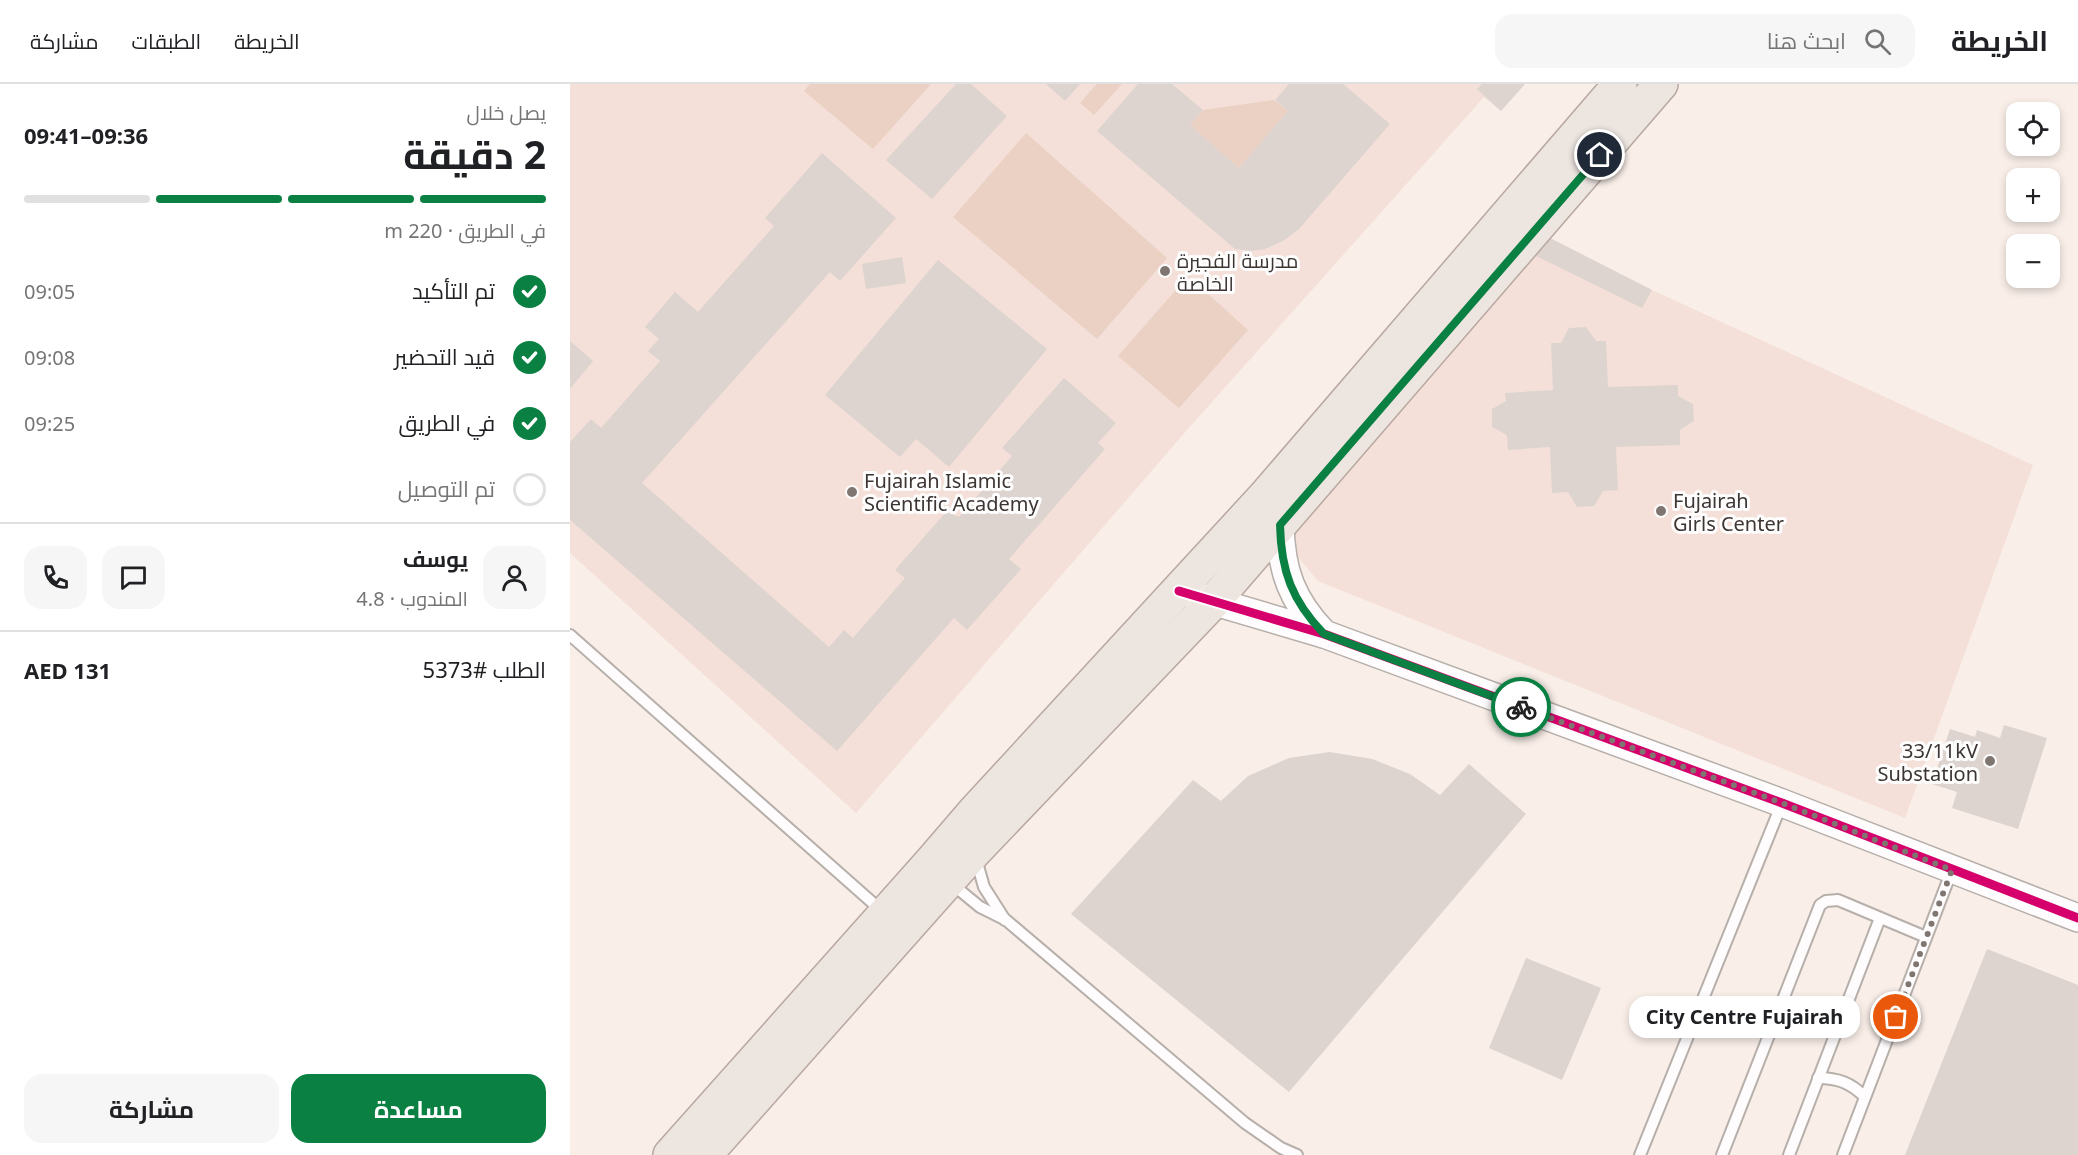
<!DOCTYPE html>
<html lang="ar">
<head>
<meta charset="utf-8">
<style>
  :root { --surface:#fff; --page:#f6f6f6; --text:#202124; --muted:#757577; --line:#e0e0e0; --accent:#0b8043 }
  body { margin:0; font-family:"Noto Sans",Cairo,sans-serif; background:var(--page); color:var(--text); direction:rtl; height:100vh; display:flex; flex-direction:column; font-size:22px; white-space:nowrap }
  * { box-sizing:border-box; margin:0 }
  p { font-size:20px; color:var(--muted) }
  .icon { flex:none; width:33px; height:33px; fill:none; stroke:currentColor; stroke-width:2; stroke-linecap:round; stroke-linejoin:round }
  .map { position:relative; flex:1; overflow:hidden; direction:ltr }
  .details { display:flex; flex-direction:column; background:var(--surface); width:570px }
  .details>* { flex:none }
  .fabs { position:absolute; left:1436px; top:18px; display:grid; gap:12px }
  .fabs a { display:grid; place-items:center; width:54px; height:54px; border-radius:12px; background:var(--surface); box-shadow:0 3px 9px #0003; font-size:30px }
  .pin { position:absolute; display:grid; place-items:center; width:51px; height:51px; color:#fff; margin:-26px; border:3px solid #fff; border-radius:50%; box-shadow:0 2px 6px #0007 }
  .courier { position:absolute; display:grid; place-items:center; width:60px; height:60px; margin:-30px; border:4px solid #0b8043; border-radius:50%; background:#fff; color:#222; box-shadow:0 2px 8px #0007 }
  .bubble { position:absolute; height:42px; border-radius:18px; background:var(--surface); box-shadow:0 3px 9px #0003; font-size:20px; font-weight:700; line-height:42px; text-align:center; direction:rtl }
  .summary em { font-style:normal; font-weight:700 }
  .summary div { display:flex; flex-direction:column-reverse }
  .summary { display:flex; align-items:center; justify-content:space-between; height:102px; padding:0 24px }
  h1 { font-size:39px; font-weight:700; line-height:45px }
  .bar { display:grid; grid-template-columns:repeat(4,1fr); gap:9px 6px; align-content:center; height:72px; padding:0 24px }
  .bar i { height:8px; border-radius:4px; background:var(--line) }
  .bar .selected { background:var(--accent) }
  .bar p { grid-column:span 4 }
  .line { display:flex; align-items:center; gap:15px; padding:0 24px; border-top:2px solid var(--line) }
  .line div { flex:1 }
  .round { display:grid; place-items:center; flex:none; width:63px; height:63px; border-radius:18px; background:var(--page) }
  ol { padding:0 24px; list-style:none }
  li { display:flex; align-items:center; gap:18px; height:66px }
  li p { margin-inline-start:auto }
  li .icon { padding:6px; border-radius:50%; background:var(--accent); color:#fff; stroke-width:4 }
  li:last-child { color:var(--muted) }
  li i { width:33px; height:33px; border:3px solid var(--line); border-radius:50% }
  .primary-button { display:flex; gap:12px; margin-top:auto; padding:12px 24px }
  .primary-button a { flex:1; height:69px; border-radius:18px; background:var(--accent); color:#fff; font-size:24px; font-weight:700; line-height:69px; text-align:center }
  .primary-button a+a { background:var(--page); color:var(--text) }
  header { display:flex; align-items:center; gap:36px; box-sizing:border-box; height:84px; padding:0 30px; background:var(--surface); border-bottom:2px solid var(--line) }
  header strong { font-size:28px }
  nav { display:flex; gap:33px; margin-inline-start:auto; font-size:21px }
  .search { width:420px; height:54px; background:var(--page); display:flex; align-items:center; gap:15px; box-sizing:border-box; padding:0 21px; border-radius:18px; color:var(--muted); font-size:22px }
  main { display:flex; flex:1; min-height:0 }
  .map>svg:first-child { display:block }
</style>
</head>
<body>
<header>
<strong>الخريطة</strong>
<div class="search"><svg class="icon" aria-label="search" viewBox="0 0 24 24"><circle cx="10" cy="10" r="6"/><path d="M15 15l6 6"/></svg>ابحث هنا</div>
<nav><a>الخريطة</a><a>الطبقات</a><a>مشاركة</a></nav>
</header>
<main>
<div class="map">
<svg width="1508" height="1071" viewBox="0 0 1508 1071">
  <rect width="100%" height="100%" fill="#f9eee8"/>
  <g fill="#f4e0d8">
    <path d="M0 0H955L931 27 914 13 617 346 286 729 0 469Z"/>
    <path d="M976 152 1082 206 1463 381 1335 734 748 497 727 472 721 446Z"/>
  </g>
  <g fill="#ebd0c4">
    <path d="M240 0H361L303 65 234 7Z"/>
    <path d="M527 0H552L524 31 510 19Z"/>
    <path d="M704 16 718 27 669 84 620 41 633 26Z"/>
    <path d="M456 49 597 174 527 255 383 133Z"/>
    <path d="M618 192 678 246 609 324 548 272Z"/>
  </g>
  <g fill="#ddd4cf">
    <path d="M386 0H401L437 32 362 115 316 76Z"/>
    <path d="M476 0H510L495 17Z"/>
    <path d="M568 0H602L633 26 620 41 669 84 718 27 705 16 719 0H773L820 40 729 145 713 157 695 165 681 167 665 165 527 47Z"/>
    <path d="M912 0H955L931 27 907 5Z"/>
    <path d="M252 69 326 134 270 197 260 188 72 399 259 563 274 546 283 554 335 494 325 486 376 428 389 433 442 372 432 364 494 294 546 339 528 359 535 365 439 475 451 485 397 546 384 534 267 667 0 436V358L21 335 31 344 90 277 78 267 89 255 75 243 105 208 128 228 204 142 195 134Z"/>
    <path d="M976 152 1082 206 1072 224 962 170Z"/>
    <path d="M332 173 336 199 296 205 292 180Z"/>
    <path d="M368 176 477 265 379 383 346 355 330 373 255 311Z"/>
    <path d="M1016 243 1026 257H1036L1038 303 1108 301V312L1123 320 1124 337 1110 346V361L1046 363 1048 406 1033 407 1024 422 1007 423 998 408 982 409 980 363 938 366 937 351 922 343V325L936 317 935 309 983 306 981 259H991L999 244Z"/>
    <path d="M0 257 23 277 0 305Z"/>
    <path d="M1434 641 1477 654 1448 745 1382 724 1387 708 1362 700 1380 645 1405 653 1407 646 1430 654Z"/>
    <path d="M760 668 802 675 840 690 870 711 899 680 956 730 719 1008 501 830 623 696 651 717 678 692 719 674Z"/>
    <path d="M1417 865 1508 901V1071H1335Z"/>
    <path d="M956 874 1031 904 992 996 919 964Z"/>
  </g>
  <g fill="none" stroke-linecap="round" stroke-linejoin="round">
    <defs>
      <g id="service">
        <path d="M0 551 313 828"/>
        <path d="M406 775 414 803 435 836"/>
        <path d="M382 800 410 823 436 836 675 1039 711 1064 727 1071"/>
        <path d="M1248 994C1268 994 1281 999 1295 1013"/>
        <path d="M1070 1071 1212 719"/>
        <path d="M1152 1071 1250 821 1256 817 1268 816 1356 853"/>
        <path d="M1219 1071 1310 834"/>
        <path d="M1273 1071 1382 786"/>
      </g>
      <g id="tertiary">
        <path d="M710 441C711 487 722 517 754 550"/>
        <path d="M625 512 754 550 1212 719 1508 834"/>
      </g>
      <g id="primary">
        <path d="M100 1071 361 778 404 728 695 412 1050 0"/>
        <path d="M135 1071 405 767 643 518 1091 0"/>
      </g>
    </defs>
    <use href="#service" stroke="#b7afaa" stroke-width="14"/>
    <use href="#tertiary" stroke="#b7afaa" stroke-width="30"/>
    <use href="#primary" stroke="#b8a89f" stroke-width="36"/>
    <use href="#service" stroke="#fefcfc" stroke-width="10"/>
    <use href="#tertiary" stroke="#fefcfc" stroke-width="27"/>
    <use href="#primary" stroke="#ede5e0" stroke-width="33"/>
    <defs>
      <path id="cycleway" d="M609 507 754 550 1212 719 1508 834"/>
    </defs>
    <use href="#cycleway" stroke="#fdfdfd" stroke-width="13"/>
    <use href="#cycleway" stroke="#d6006c" stroke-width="9"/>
  </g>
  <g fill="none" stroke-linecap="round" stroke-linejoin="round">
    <path stroke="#7f7672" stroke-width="6" stroke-dasharray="0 10.8" d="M951 623 1212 719 1382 786 1326 933"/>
    <path stroke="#0b8043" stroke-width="8" d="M951 623 754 550C722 517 711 487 710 441L1030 71"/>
  </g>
  <g fill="#7f7672" stroke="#fdfdfd" stroke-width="2">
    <circle cx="595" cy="187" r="6"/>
    <circle cx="282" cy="408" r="6"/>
    <circle cx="1091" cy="427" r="6"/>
    <circle cx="1420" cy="677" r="6"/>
  </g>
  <g text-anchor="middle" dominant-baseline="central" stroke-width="6" stroke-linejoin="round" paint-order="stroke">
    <g font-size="20" fill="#3d3532" stroke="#fdfdfd" text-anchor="start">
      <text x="607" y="176">مدرسة الفجيرة<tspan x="607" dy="23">الخاصة</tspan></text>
      <text x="294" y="396">Fujairah Islamic<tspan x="294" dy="23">Scientific Academy</tspan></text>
      <text x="1103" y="416">Fujairah<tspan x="1103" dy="23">Girls Center</tspan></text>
      <text x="1408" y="666" text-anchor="end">33/11kV<tspan x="1408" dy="23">Substation</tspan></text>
    </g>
  </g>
</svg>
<div class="fabs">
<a><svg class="icon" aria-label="locate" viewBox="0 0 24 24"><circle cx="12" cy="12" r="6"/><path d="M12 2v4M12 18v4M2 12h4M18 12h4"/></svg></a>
<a>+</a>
<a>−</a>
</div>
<div class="pin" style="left:1326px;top:933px;background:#ea580c"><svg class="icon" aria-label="bag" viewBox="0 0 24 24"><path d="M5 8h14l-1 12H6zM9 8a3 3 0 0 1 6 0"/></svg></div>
<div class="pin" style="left:1030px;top:71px;background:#1f2937"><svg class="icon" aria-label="home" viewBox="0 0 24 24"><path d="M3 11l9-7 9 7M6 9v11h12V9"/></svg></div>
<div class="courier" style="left:951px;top:623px"><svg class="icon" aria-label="bike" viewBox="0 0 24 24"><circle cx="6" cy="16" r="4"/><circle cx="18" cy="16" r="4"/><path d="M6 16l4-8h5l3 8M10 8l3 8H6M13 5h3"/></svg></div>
<div class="bubble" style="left:1059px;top:912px;width:231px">City Centre Fujairah</div>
</div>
<section class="details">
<div class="summary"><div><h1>2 دقيقة</h1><p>يصل خلال</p></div><em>09:36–09:41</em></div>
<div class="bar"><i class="selected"></i><i class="selected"></i><i class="selected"></i><i></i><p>في الطريق · 220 m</p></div>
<ol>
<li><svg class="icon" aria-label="check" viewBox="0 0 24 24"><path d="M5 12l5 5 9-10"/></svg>تم التأكيد<p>09:05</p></li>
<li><svg class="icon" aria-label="check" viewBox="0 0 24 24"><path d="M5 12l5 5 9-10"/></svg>قيد التحضير<p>09:08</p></li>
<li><svg class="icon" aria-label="check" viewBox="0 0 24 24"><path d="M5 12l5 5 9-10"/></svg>في الطريق<p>09:25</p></li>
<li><i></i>تم التوصيل</li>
</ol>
<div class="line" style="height:108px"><a class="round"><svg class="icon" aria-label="person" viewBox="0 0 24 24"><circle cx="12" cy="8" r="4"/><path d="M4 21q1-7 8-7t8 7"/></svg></a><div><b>يوسف</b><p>المندوب · 4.8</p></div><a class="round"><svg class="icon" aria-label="chat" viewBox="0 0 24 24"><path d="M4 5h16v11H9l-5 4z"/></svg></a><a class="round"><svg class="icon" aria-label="phone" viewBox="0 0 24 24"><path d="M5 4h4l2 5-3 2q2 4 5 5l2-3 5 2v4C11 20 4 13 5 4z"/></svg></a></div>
<div class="line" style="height:78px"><div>الطلب #5373</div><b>AED 131</b></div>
<div class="primary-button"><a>مساعدة</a><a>مشاركة</a></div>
</section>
</main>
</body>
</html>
